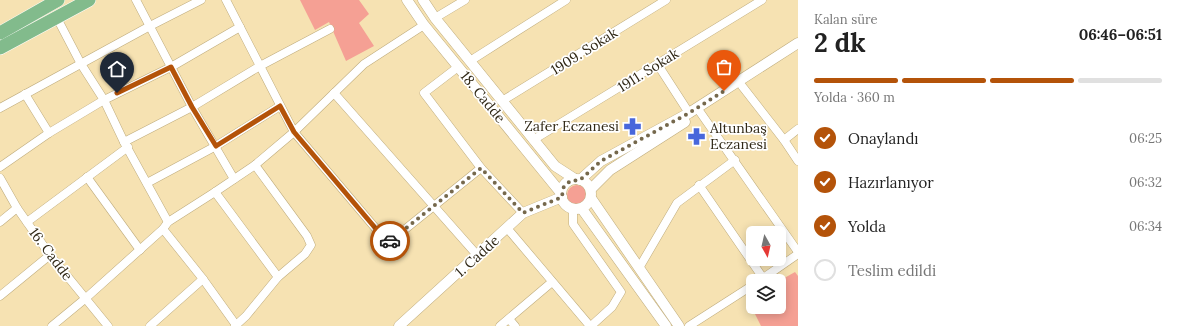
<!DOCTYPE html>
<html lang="tr">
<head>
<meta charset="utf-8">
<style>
  :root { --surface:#fff; --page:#f2f2f2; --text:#222; --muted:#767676; --line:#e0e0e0; --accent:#b45309 }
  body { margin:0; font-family:Lora,serif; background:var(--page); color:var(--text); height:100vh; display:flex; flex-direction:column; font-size:15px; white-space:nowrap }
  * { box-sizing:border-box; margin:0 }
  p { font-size:13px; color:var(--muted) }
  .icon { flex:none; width:22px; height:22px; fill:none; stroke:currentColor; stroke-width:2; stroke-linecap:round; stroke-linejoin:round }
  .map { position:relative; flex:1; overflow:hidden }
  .panel { display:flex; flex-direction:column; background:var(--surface); width:380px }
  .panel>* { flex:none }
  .needle { width:26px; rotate:172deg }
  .tools { position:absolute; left:746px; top:226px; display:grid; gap:8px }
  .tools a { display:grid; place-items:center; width:40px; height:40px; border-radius:6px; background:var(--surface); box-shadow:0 2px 10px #0003; font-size:20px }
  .pin { position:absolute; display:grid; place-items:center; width:34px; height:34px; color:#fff; margin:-41px -17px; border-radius:50% 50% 50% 0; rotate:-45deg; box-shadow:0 0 4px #0007 }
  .pin .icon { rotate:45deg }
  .courier { position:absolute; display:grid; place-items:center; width:40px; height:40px; margin:-20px; border:3px solid #b45309; border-radius:50%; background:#fff; color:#222; box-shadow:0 1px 5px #0007 }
  .overview em { font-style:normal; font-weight:700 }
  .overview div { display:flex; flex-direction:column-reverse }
  .overview { display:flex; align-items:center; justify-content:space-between; height:68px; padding:0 16px }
  h1 { font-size:26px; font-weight:700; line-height:30px }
  .bar { display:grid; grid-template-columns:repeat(4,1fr); gap:6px 4px; align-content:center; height:48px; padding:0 16px }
  .bar i { height:5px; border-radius:3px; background:var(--line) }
  .bar .current { background:var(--accent) }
  .bar p { grid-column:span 4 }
  ol { padding:0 16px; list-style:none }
  li { display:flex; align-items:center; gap:12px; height:44px }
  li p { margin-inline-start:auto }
  li .icon { padding:4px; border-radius:50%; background:var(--accent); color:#fff; stroke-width:4 }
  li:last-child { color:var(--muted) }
  li i { width:22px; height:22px; border:2px solid var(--line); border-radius:50% }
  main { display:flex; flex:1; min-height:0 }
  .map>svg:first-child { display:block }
</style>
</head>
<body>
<main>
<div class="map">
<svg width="798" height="326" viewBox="0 0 798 326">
  <rect width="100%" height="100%" fill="#f6e2b2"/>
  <g fill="#f5a094">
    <path d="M300 0H359L369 14 359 23 374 46 346 61 329 22 315 30Z"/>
    <circle cx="577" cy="195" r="10"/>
    <path d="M795 272 798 276V326H761L747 298 753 294V307H779V281Z"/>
  </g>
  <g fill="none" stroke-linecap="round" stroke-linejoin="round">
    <defs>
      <g id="minor">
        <path d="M136 0 192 107 234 179"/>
        <path d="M226 0 294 132 388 243 481 168"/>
        <path d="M57 18 81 64 104 100 124 142 168 222"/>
        <path d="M435 18 465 0"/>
        <path d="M470 61 566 0"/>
        <path d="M658 65 689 113"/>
        <path d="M458 67 424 93 481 168 523 213"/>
        <path d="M742 86 784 140 798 161"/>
        <path d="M334 93 477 255"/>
        <path d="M25 94 49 133"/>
        <path d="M502 101 666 0"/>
        <path d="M0 108 150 26 201 0"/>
        <path d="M700 112 798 252"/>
        <path d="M533 140 762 0"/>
        <path d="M784 140 798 129"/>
        <path d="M124 142 192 107 260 66 330 29"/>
        <path d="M0 167 49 133 104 100 171 67 240 27"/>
        <path d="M87 177 140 250"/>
        <path d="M0 178 17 208 50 255 108 326"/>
        <path d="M147 183 216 146 280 106"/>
        <path d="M699 185 763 278"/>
        <path d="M215 192 278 277"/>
        <path d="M573 209V224L621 292 612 307 591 326"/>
        <path d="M0 222 17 208"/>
        <path d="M27 222 128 147"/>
        <path d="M507 228 590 326"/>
        <path d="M163 229 203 279 236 325"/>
        <path d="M639 268 677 203 735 160"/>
        <path d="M759 281 798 254"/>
        <path d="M0 296 50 255"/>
        <path d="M509 319 515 326"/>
        <path d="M52 326 86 298 163 229 168 222 215 192 255 165 294 132 364 64 424 25"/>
        <path d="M150 326 203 279"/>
        <path d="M235 326 246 316 278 277 305 254 311 245 307 236 255 165"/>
        <path d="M500 326 552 282"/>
        <path d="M689 326 753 285"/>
      </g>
      <g id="tertiary">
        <path d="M407 0 424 25 561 193"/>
        <path d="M423 0 435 18 555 166 575 179"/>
        <circle cx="576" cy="194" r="15"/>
        <path d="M580 180 601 161 689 113 798 43"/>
        <path d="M591 189 610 170 685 122"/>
        <path d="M591 198 679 326"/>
        <path d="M582 209 666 326"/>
        <path d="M399 326 523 213 562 197"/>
      </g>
      <g id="trunk">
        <path d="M0 33 58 0"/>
        <path d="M0 48 89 0"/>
      </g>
    </defs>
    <use href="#minor" stroke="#bfac7d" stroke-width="9"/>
    <use href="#tertiary" stroke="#bfac7d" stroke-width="11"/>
    <use href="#trunk" stroke="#fff" stroke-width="14"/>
    <use href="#minor" stroke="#fff" stroke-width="8"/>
    <use href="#tertiary" stroke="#fff" stroke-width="10"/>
    <use href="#trunk" stroke="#82bb8c" stroke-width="13"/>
  </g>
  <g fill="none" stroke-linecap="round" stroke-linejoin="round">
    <path stroke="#75684c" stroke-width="4" stroke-dasharray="0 7.2" d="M390 241 481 168 523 213 562 197 563 188 570 181 580 180 601 161 689 113 724 91"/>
    <path stroke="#b45309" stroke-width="5" d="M117 93 171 67 192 107 216 146 280 106 294 132 388 243 390 241"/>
  </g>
  <defs>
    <symbol id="pharmacy-bare" viewBox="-9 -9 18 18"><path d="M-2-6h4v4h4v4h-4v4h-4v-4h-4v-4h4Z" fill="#4867db" stroke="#fff" stroke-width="2.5" paint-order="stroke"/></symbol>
  </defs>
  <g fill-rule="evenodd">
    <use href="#pharmacy-bare" x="620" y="114" width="25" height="25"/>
    <use href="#pharmacy-bare" x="684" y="124" width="25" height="25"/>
  </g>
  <g text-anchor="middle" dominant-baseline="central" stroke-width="3.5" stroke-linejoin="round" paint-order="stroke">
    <g font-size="14" fill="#2f2715" stroke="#fff">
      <text transform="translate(584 51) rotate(-32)">1909. Sokak</text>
      <text transform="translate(648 70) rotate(-32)">1911. Sokak</text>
      <text transform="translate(483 97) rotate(51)">18. Cadde</text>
      <text transform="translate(51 254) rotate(53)">16. Cadde</text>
      <text transform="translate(477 256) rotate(-42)">1. Cadde</text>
    </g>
    <g font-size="14" fill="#2f2715" stroke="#fff" text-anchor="end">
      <text x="619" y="126">Zafer Eczanesi</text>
      <text x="710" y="128" text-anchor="start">Altunbaş<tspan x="710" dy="16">Eczanesi</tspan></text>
    </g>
  </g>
</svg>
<div class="tools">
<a><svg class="needle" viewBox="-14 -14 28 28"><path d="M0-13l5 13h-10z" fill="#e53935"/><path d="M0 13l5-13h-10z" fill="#767676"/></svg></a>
<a><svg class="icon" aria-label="layers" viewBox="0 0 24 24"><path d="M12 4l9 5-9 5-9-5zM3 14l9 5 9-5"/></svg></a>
</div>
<div class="pin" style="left:724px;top:91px;background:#ea580c"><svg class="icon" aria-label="bag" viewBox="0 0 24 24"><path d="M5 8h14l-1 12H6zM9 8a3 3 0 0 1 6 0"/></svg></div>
<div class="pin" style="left:117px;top:93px;background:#1f2937"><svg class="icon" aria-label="home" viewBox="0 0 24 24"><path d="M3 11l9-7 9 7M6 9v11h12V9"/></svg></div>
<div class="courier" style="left:390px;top:241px"><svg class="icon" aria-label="car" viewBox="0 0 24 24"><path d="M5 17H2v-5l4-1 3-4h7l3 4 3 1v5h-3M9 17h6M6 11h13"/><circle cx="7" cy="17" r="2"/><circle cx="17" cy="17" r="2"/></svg></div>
</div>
<section class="panel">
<div class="overview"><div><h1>2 dk</h1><p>Kalan süre</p></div><em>06:46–06:51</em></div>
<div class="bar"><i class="current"></i><i class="current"></i><i class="current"></i><i></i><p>Yolda · 360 m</p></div>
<ol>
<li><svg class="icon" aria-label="check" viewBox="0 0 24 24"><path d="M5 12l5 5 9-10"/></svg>Onaylandı<p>06:25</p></li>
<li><svg class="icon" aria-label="check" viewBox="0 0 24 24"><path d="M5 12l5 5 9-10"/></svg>Hazırlanıyor<p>06:32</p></li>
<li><svg class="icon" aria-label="check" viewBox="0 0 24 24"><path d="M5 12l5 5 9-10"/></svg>Yolda<p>06:34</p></li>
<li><i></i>Teslim edildi</li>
</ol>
</section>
</main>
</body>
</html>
